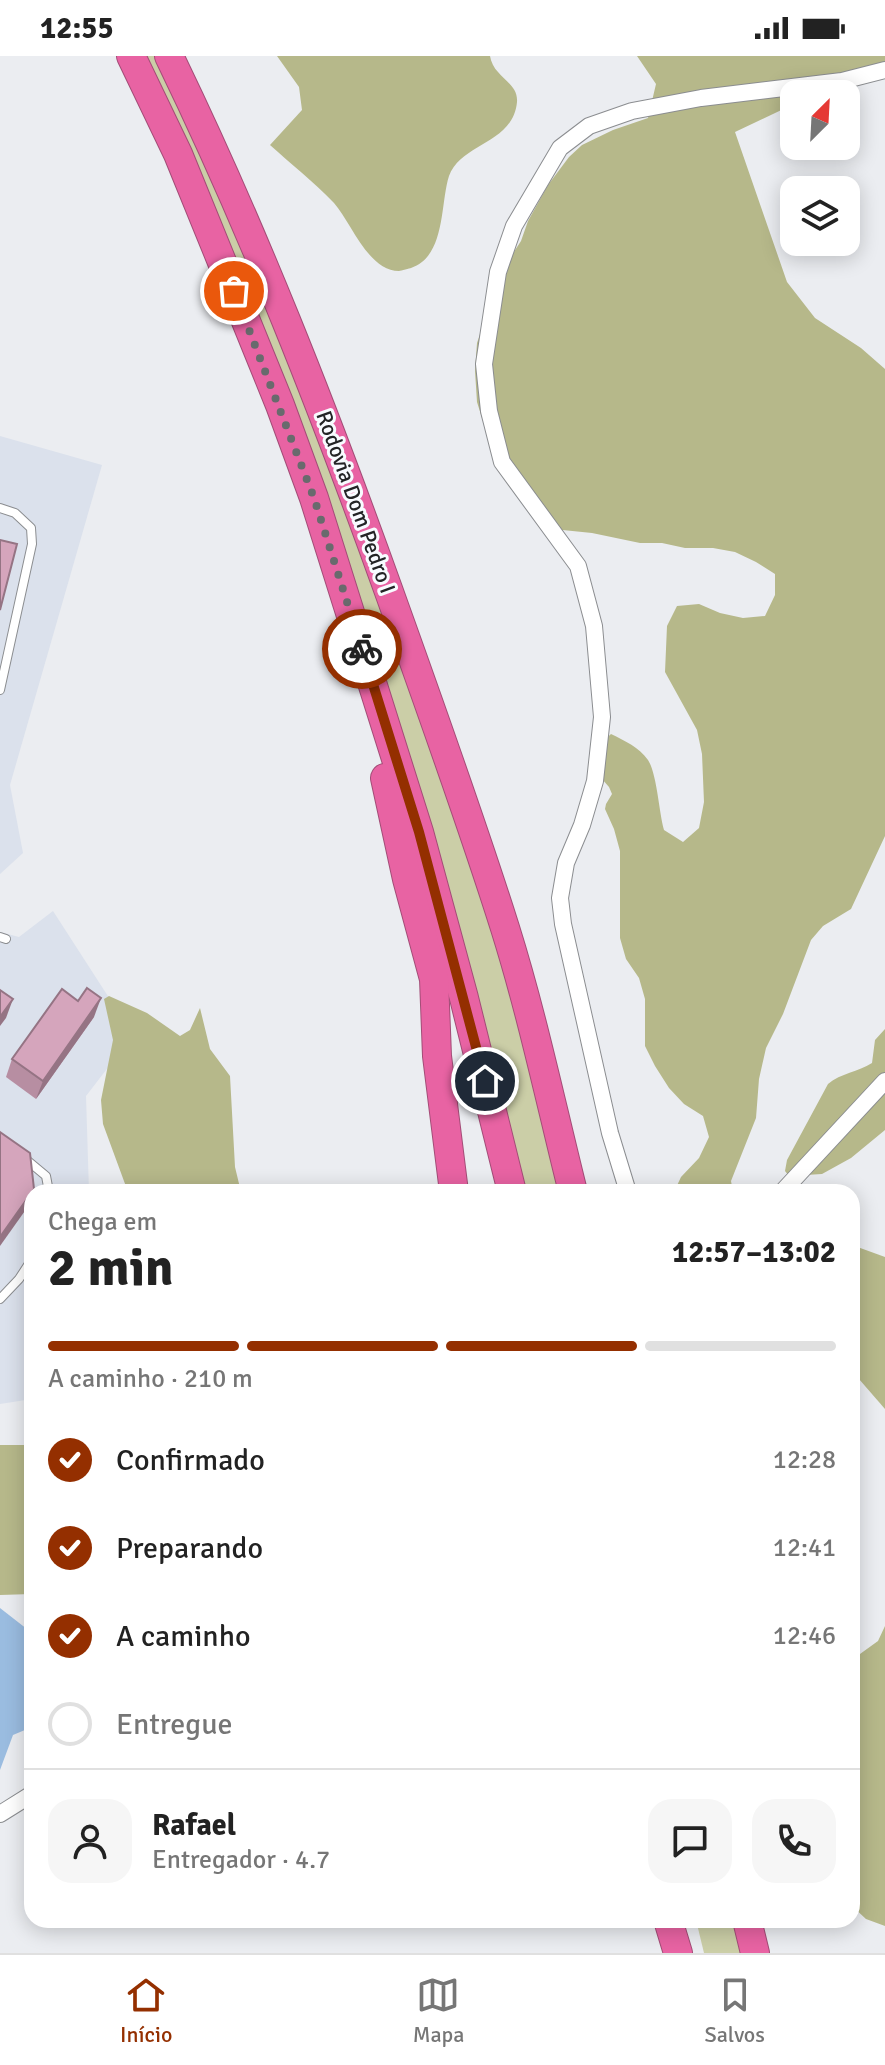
<!DOCTYPE html>
<html lang="pt">
<head>
<meta charset="utf-8">
<style>
  :root { --surface:#fff; --page:#f6f6f6; --text:#222; --muted:#767676; --line:#e0e0e0; --accent:#942f00 }
  body { margin:0; font-family:Signika,sans-serif; background:var(--page); color:var(--text); height:100vh; display:flex; flex-direction:column; font-size:30px; white-space:nowrap }
  * { box-sizing:border-box; margin:0 }
  p { font-size:26px; color:var(--muted) }
  .icon { flex:none; width:44px; height:44px; fill:none; stroke:currentColor; stroke-width:2; stroke-linecap:round; stroke-linejoin:round }
  .map { position:relative; flex:1; overflow:hidden }
  .details { position:absolute; left:24px; top:1128px; width:836px; height:744px; display:flex; flex-direction:column; background:var(--surface); border-radius:24px; box-shadow:0 4px 20px #0003 }
  .details>* { flex:none }
  .needle { width:52px; rotate:24deg }
  .buttons { position:absolute; left:780px; top:24px; display:grid; gap:16px }
  .buttons a { display:grid; place-items:center; width:80px; height:80px; border-radius:16px; background:var(--surface); box-shadow:0 4px 20px #0003; font-size:40px }
  .pin { position:absolute; display:grid; place-items:center; width:68px; height:68px; color:#fff; margin:-34px; border:4px solid #fff; border-radius:50%; box-shadow:0 2px 8px #0007 }
  .courier { position:absolute; display:grid; place-items:center; width:80px; height:80px; margin:-40px; border:6px solid #942f00; border-radius:50%; background:#fff; color:#222; box-shadow:0 2px 10px #0007 }
  .headline em { font-style:normal; font-weight:700 }
  .headline div { display:flex; flex-direction:column-reverse }
  .headline { display:flex; align-items:center; justify-content:space-between; height:136px; padding:0 24px }
  h1 { font-size:52px; font-weight:700; line-height:60px }
  .bar { display:grid; grid-template-columns:repeat(4,1fr); gap:12px 8px; align-content:center; height:96px; padding:0 24px }
  .bar i { height:10px; border-radius:6px; background:var(--line) }
  .bar .active { background:var(--accent) }
  .bar p { grid-column:span 4 }
  .line { display:flex; align-items:center; gap:20px; padding:0 24px; border-top:2px solid var(--line) }
  .line div { flex:1 }
  .round { display:grid; place-items:center; flex:none; width:84px; height:84px; border-radius:24px; background:var(--page) }
  ol { padding:0 24px; list-style:none }
  li { display:flex; align-items:center; gap:24px; height:88px }
  li p { margin-inline-start:auto }
  li .icon { padding:8px; border-radius:50%; background:var(--accent); color:#fff; stroke-width:4 }
  li:last-child { color:var(--muted) }
  li i { width:44px; height:44px; border:4px solid var(--line); border-radius:50% }
  .status { display:flex; justify-content:space-between; align-items:center; height:56px; padding:0 40px; background:var(--surface); direction:ltr }
  .status svg { height:22px; fill:currentColor }
  .dock { display:flex; justify-content:space-around; align-items:center; height:112px; border-top:2px solid var(--line); background:var(--surface); font-size:22px; color:var(--muted) }
  .dock a { display:grid; justify-items:center; gap:4px }
  .dock .active { color:var(--accent) }
  .map>svg:first-child { display:block }
</style>
</head>
<body>
<div class="status"><b>12:55</b><svg viewBox="0 0 49 12"><path d="M0 12V9h3v3zM5 12V6h3v6zM10 12V3h3v9zM15 12V0h3v12zM26 1h20v11H26zM47 4h2v5h-2z"/></svg></div>
<div class="map">
<svg width="885" height="1897" viewBox="0 0 885 1897">
  <rect width="100%" height="100%" fill="#ebedf1"/>
  <g fill="#dbe1ec">
    <path d="M0 380 102 409 10 729 23 797 0 818Z"/>
    <path d="M53 855 133 979 86 1040 89 1136H32V1343L0 1348V876L19 881Z"/>
  </g>
  <g fill="#cbcea7">
    <path d="M140 0H160L296 311 500 891 562 1136H522L452 855Z"/>
    <path d="M696 1864H739L747 1897H704Z"/>
  </g>
  <g fill="#b6b88a">
    <path d="M277 0H490C491 6 494 12 498 16 506 26 518 31 517 46 513 88 461 87 449 120 440 148 446 200 411 212 410 212 401 215 399 215 368 215 351 166 334 147 314 126 291 108 270 89L302 54 299 31Z"/>
    <path d="M637 0H885V5L882 8 816 38H794V48L735 76 787 226 815 262 861 292 885 313V780L851 853 823 870 811 884 783 958 766 992 759 1023 756 1062 731 1125 733 1136H674L681 1121 699 1102 709 1081 703 1060 684 1048 669 1032 655 1010 645 990V943L639 922 626 903 620 882V795L614 773 605 753 606 748 612 738 609 731 595 715V693L611 678C625 685 639 691 648 704 657 718 659 756 664 774L683 786 699 772 704 746 702 698 697 674 665 616 667 570 677 550 699 548 720 557 743 562 765 560 775 539V518L756 506 735 496 713 492H685L662 487H640L592 477 543 472 509 430 496 407 477 346 475 315 477 287 502 214 521 185 528 165 548 129 569 101 582 89 613 74 648 62 656 28Z"/>
    <path d="M109 940 147 957 180 980 190 974 200 952 210 993 230 1020 235 1111 241 1136H128L103 1068 101 1044 113 984 104 943Z"/>
    <path d="M885 973V1074L851 1102 822 1118 789 1120 785 1115 787 1104 828 1028C841 1017 858 1016 872 1007L875 984Z"/>
    <path d="M852 1189 885 1201V1353L852 1315Z"/>
    <path d="M0 1389H32V1538L0 1539Z"/>
    <path d="M885 1570V1870L866 1863 852 1850V1608L860 1598 878 1585Z"/>
  </g>
  <path fill="#9abce0" d="M0 1552 32 1577V1671L13 1679 0 1714Z"/>
  <g fill="none" stroke-linecap="round" stroke-linejoin="round">
    <defs>
      <g id="service">
        <path d="M0 452 15 457 31 472 32 488 0 634"/>
        <path d="M0 881 6 883"/>
        <path d="M22 1100 46 1120 49 1136"/>
        <path d="M0 1243 19 1223 32 1203"/>
      </g>
      <g id="minor">
        <path d="M628 1136 610 1077 563 868 560 842 566 807 582 769 595 725 602 661 594 570 578 510 502 406 489 355 484 308 498 216 514 170 560 92 589 70 632 55 701 42 842 25 885 14"/>
        <path d="M782 1136 885 1025"/>
        <path d="M0 1758 32 1738"/>
      </g>
      <g id="motorway">
        <path d="M131 0 178 98 222 206 280 349 314 442 419 776 464 942 512 1136"/>
        <path d="M169 0C253 173 323 352 388 533 428 645 469 758 505 872 532 958 551 1048 573 1136"/>
        <path d="M385 722 407 823 434 923 437 1000 454 1136"/>
        <path d="M668 1864 678 1897"/>
        <path d="M747 1864 755 1897"/>
      </g>
    </defs>
    <use href="#service" stroke="#8b8d90" stroke-width="10"/>
    <use href="#minor" stroke="#8b8d90" stroke-width="18"/>
    <use href="#motorway" stroke="#a34d77" stroke-width="30"/>
    <use href="#service" stroke="#fff" stroke-width="8"/>
    <use href="#minor" stroke="#fff" stroke-width="16"/>
    <use href="#motorway" stroke="#e863a3" stroke-width="28"/>
  </g>
  <path fill="#b78ea2" d="M94 961 36 1043 6 1021 12 1003Z"/>
  <g fill="#957484">
    <path d="M101 942 94 961 36 1043 43 1025Z"/>
    <path d="M13 943 6 962 0 970V961Z"/>
    <path d="M32 1136 27 1152 0 1190V1181Z"/>
  </g>
  <g fill="#d5a5bc" stroke="#957484" stroke-width="2">
    <path d="M0 484 17 488 0 554Z"/>
    <path d="M87 932 101 942 43 1025 12 1003 62 933 78 945Z"/>
    <path d="M0 934 13 943 0 961Z"/>
    <path d="M0 1076 30 1097 34 1133 0 1181Z"/>
  </g>
  <g fill="none" stroke-linecap="round" stroke-linejoin="round">
    <path stroke="#696a6d" stroke-width="8" stroke-dasharray="0 14.4" d="M234 235 314 442 362 593"/>
    <path stroke="#942f00" stroke-width="10" d="M362 593 419 776 485 1025"/>
  </g>
  <g text-anchor="middle" dominant-baseline="central" stroke-width="6" stroke-linejoin="round" paint-order="stroke">
    <g font-size="22" fill="#232426" stroke="#f8fbff">
      <text transform="translate(356 446) rotate(70)">Rodovia Dom Pedro I</text>
    </g>
  </g>
</svg>
<div class="buttons">
<a><svg class="needle" viewBox="-14 -14 28 28"><path d="M0-13l5 13h-10z" fill="#e53935"/><path d="M0 13l5-13h-10z" fill="#767676"/></svg></a>
<a><svg class="icon" aria-label="layers" viewBox="0 0 24 24"><path d="M12 4l9 5-9 5-9-5zM3 14l9 5 9-5"/></svg></a>
</div>
<div class="pin" style="left:234px;top:235px;background:#ea580c"><svg class="icon" aria-label="bag" viewBox="0 0 24 24"><path d="M5 8h14l-1 12H6zM9 8a3 3 0 0 1 6 0"/></svg></div>
<div class="pin" style="left:485px;top:1025px;background:#1f2937"><svg class="icon" aria-label="home" viewBox="0 0 24 24"><path d="M3 11l9-7 9 7M6 9v11h12V9"/></svg></div>
<div class="courier" style="left:362px;top:593px"><svg class="icon" aria-label="bike" viewBox="0 0 24 24"><circle cx="6" cy="16" r="4"/><circle cx="18" cy="16" r="4"/><path d="M6 16l4-8h5l3 8M10 8l3 8H6M13 5h3"/></svg></div>
<section class="details">
<div class="headline"><div><h1>2 min</h1><p>Chega em</p></div><em>12:57–13:02</em></div>
<div class="bar"><i class="active"></i><i class="active"></i><i class="active"></i><i></i><p>A caminho · 210 m</p></div>
<ol>
<li><svg class="icon" aria-label="check" viewBox="0 0 24 24"><path d="M5 12l5 5 9-10"/></svg>Confirmado<p>12:28</p></li>
<li><svg class="icon" aria-label="check" viewBox="0 0 24 24"><path d="M5 12l5 5 9-10"/></svg>Preparando<p>12:41</p></li>
<li><svg class="icon" aria-label="check" viewBox="0 0 24 24"><path d="M5 12l5 5 9-10"/></svg>A caminho<p>12:46</p></li>
<li><i></i>Entregue</li>
</ol>
<div class="line" style="height:144px"><a class="round"><svg class="icon" aria-label="person" viewBox="0 0 24 24"><circle cx="12" cy="8" r="4"/><path d="M4 21q1-7 8-7t8 7"/></svg></a><div><b>Rafael</b><p>Entregador · 4.7</p></div><a class="round"><svg class="icon" aria-label="chat" viewBox="0 0 24 24"><path d="M4 5h16v11H9l-5 4z"/></svg></a><a class="round"><svg class="icon" aria-label="phone" viewBox="0 0 24 24"><path d="M5 4h4l2 5-3 2q2 4 5 5l2-3 5 2v4C11 20 4 13 5 4z"/></svg></a></div>
</section>
</div>
<nav class="dock">
<a class="active"><svg class="icon" aria-label="home" viewBox="0 0 24 24"><path d="M3 11l9-7 9 7M6 9v11h12V9"/></svg>Início</a>
<a><svg class="icon" aria-label="map" viewBox="0 0 24 24"><path d="M3 6l6-2 6 2 6-2v14l-6 2-6-2-6 2zM9 4v14M15 6v14"/></svg>Mapa</a>
<a><svg class="icon" aria-label="saved" viewBox="0 0 24 24"><path d="M7 4h10v16l-5-4-5 4z"/></svg>Salvos</a>
</nav>
</body>
</html>
